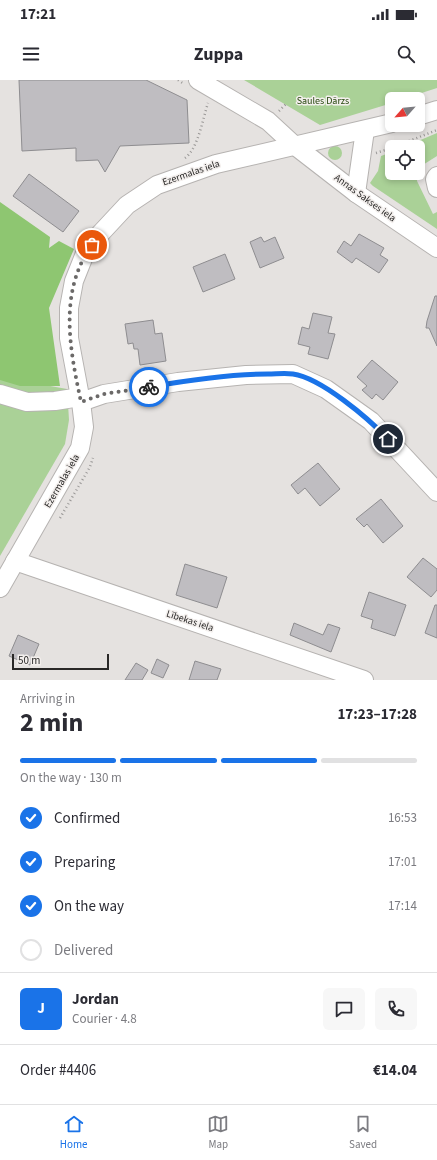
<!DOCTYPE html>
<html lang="en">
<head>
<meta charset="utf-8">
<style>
  :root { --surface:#fff; --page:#f7f7f7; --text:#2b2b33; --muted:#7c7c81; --line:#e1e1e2; --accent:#1a73e8 }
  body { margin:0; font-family:"Source Sans 3",sans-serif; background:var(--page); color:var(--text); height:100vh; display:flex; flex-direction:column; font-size:15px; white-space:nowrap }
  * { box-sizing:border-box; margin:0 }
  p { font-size:13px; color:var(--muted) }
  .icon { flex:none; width:22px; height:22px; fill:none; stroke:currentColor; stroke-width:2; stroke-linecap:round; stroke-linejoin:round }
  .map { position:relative; height:600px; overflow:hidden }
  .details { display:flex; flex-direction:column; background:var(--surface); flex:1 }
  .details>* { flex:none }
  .needle { width:26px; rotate:243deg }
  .fabs { position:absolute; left:385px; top:12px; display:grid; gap:8px }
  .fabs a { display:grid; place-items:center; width:40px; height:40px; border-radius:6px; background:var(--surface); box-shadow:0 2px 6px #0003; font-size:20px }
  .scale { position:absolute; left:12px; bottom:10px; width:97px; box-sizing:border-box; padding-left:4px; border:2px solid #292827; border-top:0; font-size:11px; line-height:14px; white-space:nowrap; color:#292827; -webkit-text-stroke:3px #f3efed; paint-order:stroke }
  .pin { position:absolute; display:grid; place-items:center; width:34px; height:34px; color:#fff; margin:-17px; border:2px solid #fff; border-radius:50%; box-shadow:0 1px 4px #0007 }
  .courier { position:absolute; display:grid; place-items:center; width:40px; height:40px; margin:-20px; border:3px solid #1a73e8; border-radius:50%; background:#fff; color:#222; box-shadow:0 1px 5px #0007 }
  .overview em { font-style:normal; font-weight:700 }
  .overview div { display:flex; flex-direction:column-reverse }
  .overview { display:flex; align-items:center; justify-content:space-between; height:68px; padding:0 20px }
  h1 { font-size:26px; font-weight:700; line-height:30px }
  .bar { display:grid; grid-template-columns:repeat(4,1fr); gap:6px 4px; align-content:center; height:48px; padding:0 20px }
  .bar i { height:5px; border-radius:3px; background:var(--line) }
  .bar .on { background:var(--accent) }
  .bar p { grid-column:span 4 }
  .line { display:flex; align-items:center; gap:10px; padding:0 20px; border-top:1px solid var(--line) }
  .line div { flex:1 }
  .round { display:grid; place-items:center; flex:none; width:42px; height:42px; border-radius:6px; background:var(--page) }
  ol { padding:0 20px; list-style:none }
  li { display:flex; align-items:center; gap:12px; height:44px }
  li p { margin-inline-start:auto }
  li .icon { padding:4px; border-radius:50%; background:var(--accent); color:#fff; stroke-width:4 }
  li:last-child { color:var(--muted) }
  li i { width:22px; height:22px; border:2px solid var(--line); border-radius:50% }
  .status { display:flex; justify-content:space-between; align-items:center; height:28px; padding:0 20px; background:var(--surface); direction:ltr }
  .status svg { height:11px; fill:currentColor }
  header { display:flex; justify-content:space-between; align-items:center; height:52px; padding:0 20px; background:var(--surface); font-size:18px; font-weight:700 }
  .tab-bar { display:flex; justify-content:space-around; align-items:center; height:56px; border-top:1px solid var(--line); background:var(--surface); font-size:11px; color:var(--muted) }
  .tab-bar a { display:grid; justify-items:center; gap:2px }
  .tab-bar .on { color:var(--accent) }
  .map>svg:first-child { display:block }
</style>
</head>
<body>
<div class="status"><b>17:21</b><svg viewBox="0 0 49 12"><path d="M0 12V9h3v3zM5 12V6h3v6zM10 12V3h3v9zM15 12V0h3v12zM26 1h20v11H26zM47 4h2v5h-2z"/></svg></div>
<header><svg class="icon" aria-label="menu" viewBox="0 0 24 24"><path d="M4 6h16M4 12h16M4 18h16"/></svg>Zuppa<svg class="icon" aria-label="search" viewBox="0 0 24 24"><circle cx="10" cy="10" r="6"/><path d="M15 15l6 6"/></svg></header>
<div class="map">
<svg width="437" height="600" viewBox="0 0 437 600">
  <rect width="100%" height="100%" fill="#e5e2e0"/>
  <g fill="#aad197">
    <path d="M244 0H437V8L403 19H392V23L320 45Z"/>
    <path d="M437 53V76L418 88V67H404Z"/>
    <circle cx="335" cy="73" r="7"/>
    <path d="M392 72V93H417V101L433 134 437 132V149L373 106 370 103 378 91 381 76Z"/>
    <path d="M0 297 67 309 69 340 65 364 0 476Z"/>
  </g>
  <path fill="#8ec671" d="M0 122 50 157 49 168 59 161 74 169 49 228 60 306H20L0 300Z"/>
  <g fill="#bfbdc1" stroke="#8e8d90">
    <path d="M19 0H146L187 20 189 63 120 66 105 92 98 80 76 81V68L22 71Z"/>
    <path d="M29 94 79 131 63 152 13 116Z"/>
    <path d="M359 154 384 168 380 175 388 180 379 193 356 178 352 183 337 172 344 161 351 166Z"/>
    <path d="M261 157 264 162 275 157 284 178 260 188 250 162Z"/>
    <path d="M225 174 235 199 203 212 193 187Z"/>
    <path d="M435 216H437V266L429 248H426L427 241Z"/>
    <path d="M313 233 332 237 328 253 335 254 328 279 308 274 310 267 298 264 302 247 309 249Z"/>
    <path d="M153 240 155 254 162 253 166 281 140 285 138 269H134L133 263 128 264 125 244Z"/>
    <path d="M372 280 398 302 383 320 376 314 372 319 362 310 367 306 357 297Z"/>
    <path d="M318 383 340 409 320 426 305 408 298 414 291 405Z"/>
    <path d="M381 419 403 446 383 463 367 444 364 447 356 439Z"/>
    <path d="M423 478 437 489V510L431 517 407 497Z"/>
    <path d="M185 484 227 497 217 528 176 515Z"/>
    <path d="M369 512 406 525 395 556 371 548 373 540 361 536Z"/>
    <path d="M435 525H437V558L425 553Z"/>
    <path d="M294 543 323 555 328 544 340 548 331 572 290 555Z"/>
    <path d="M18 555 39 564 30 585 9 576Z"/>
    <path d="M157 579 169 585 163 598 151 593Z"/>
    <path d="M195 581 221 589 217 600H189Z"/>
    <path d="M136 583 148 590 142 600H125Z"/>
  </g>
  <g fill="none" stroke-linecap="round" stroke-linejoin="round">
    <defs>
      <g id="minor">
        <path d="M198 0 268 41 294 65 356 113 437 168"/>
        <path d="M418 36 437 30"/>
        <path d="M437 96 435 99 437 108"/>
        <path d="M356 113 365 50"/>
        <path d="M0 314 27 322 55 321 80 317"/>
        <path d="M81 322 104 314 178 302 246 295 293 294 326 309 371 341 437 412"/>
        <path d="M15 481 364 600"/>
        <path d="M0 508 80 368 84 347 81 322 69 258V228L74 201 84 176 100 154 127 125 157 105 216 84 392 43"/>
      </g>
    </defs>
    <use href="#minor" stroke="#b6b3b1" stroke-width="20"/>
    <g stroke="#999796" stroke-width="2.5" stroke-dasharray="1 3" stroke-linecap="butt">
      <path d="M178 0 184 4"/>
      <path d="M279 31 286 24"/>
      <path d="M394 67 437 50"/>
      <path d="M376 73 392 68"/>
      <path d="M185 78C198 69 203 38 208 23"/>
      <path d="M60 438 90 387 93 378"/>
    </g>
    <use href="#minor" stroke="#fff" stroke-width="18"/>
  </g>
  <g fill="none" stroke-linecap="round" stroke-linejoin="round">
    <path stroke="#6b6968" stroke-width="4" stroke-dasharray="0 7.2" d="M92 165C58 212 70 270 81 322L104 314 149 307"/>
    <path stroke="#1a73e8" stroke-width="5" d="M149 307C189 300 228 294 268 294 276 294 285 293 293 294 321 298 368 338 388 359"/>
  </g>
  <g text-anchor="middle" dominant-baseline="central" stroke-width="3" stroke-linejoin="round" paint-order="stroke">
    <g font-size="10" fill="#1c3f02" stroke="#f3efed">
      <text x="323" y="21">Saules Dārzs</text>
    </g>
    <g font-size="10" fill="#292827" stroke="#f3efed">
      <text transform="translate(191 93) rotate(-19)">Ezermalas iela</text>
      <text transform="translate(365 118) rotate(36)">Annas Sakses iela</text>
      <text transform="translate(62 401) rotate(-60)">Ezermalas iela</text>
      <text transform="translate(190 541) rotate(18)">Lībekas iela</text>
    </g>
  </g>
</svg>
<div class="fabs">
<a><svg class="needle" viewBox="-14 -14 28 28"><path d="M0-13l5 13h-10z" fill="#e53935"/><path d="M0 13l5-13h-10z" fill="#7c7c81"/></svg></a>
<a><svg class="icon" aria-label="locate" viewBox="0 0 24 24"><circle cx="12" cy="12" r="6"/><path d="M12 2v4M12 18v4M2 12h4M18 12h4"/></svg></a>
</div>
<div class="scale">50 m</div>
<div class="pin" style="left:92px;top:165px;background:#ea580c"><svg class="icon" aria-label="bag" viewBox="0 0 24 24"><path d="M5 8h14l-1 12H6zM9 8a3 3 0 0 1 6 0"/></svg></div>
<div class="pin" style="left:388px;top:359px;background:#1f2937"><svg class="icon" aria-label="home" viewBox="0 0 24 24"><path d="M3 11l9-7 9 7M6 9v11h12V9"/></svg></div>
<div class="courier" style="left:149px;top:307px"><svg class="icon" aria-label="bike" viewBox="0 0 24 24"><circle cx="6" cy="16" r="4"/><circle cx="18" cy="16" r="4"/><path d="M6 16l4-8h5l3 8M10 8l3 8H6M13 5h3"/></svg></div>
</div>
<section class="details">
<div class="overview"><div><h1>2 min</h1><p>Arriving in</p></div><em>17:23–17:28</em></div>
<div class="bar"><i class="on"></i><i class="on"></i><i class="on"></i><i></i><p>On the way · 130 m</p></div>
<ol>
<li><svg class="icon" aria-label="check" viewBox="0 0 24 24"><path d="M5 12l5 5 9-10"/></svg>Confirmed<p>16:53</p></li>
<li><svg class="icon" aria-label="check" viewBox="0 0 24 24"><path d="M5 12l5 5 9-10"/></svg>Preparing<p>17:01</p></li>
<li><svg class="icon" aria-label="check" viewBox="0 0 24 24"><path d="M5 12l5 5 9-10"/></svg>On the way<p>17:14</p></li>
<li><i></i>Delivered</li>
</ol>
<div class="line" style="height:72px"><b class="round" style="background:var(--accent);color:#fff">J</b><div><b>Jordan</b><p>Courier · 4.8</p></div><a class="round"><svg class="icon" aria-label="chat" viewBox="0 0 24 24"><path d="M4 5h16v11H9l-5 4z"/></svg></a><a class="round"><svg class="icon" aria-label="phone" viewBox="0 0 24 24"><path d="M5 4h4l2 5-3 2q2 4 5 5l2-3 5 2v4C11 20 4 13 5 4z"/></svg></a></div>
<div class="line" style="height:52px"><div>Order #4406</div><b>€14.04</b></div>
</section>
<nav class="tab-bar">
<a class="on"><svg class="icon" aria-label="home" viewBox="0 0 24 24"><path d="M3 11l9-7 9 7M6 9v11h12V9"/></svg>Home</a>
<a><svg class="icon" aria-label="map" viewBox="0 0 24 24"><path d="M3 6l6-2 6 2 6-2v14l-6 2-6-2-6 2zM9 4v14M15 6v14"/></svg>Map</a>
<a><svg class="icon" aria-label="saved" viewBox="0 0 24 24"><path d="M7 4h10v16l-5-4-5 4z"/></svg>Saved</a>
</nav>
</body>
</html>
